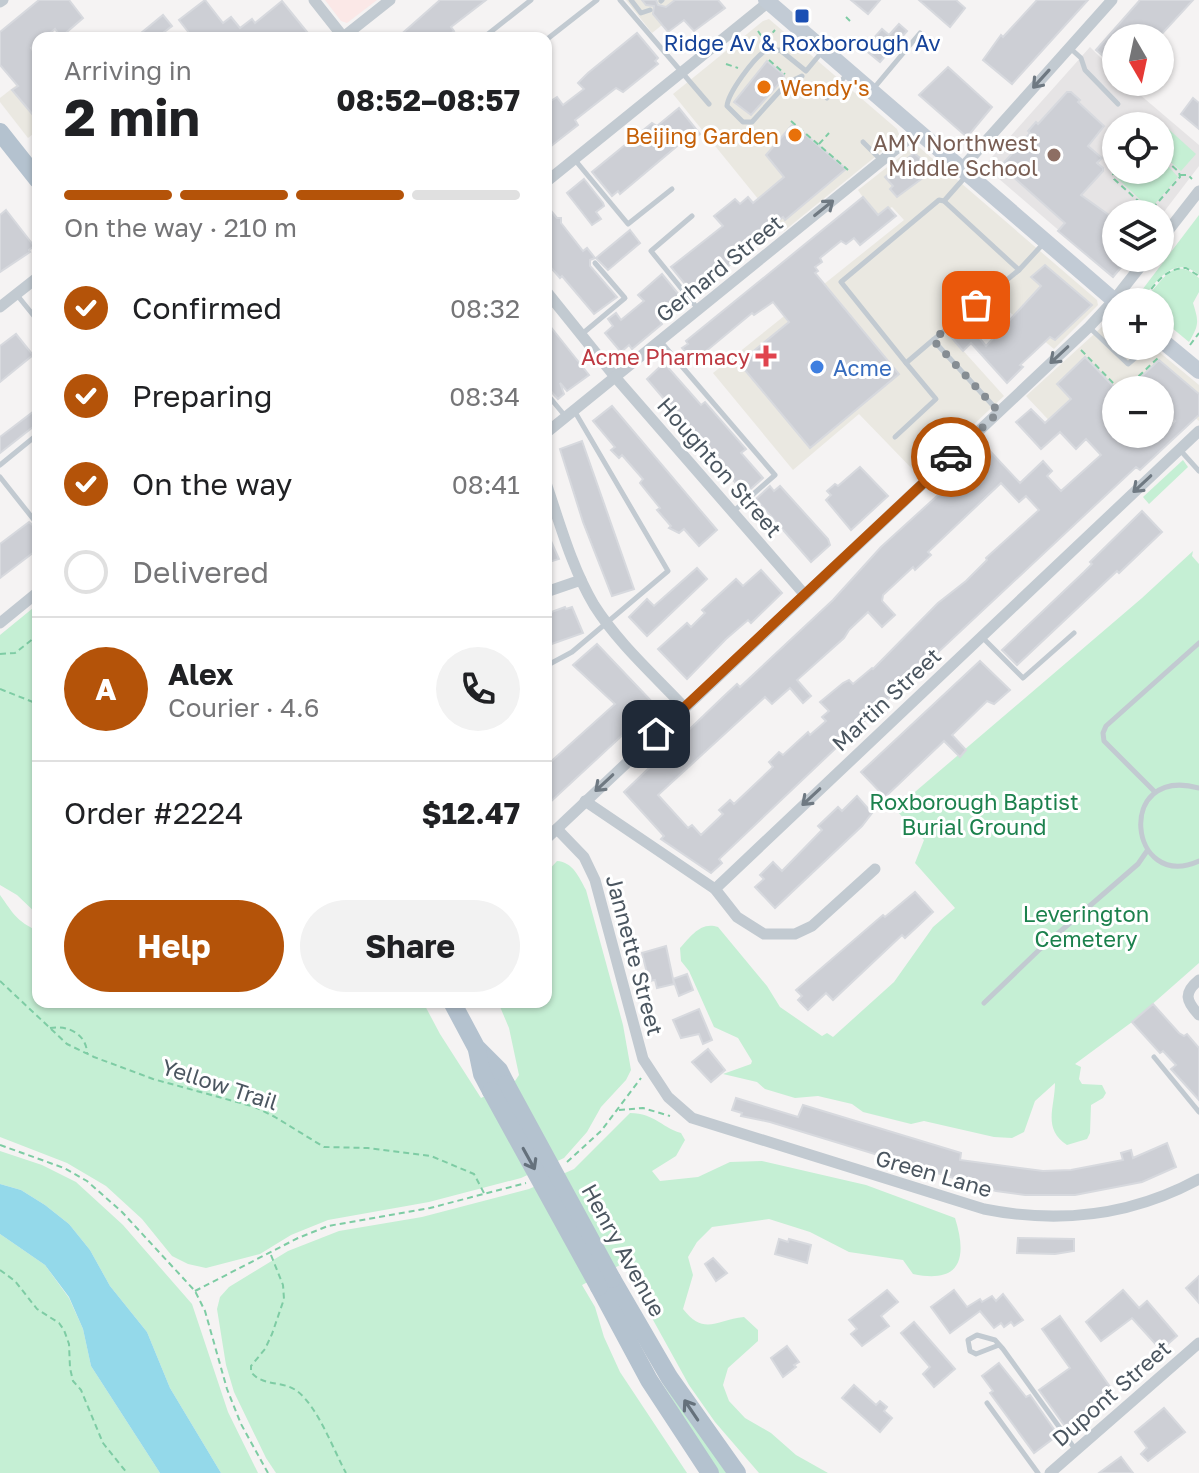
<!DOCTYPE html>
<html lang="en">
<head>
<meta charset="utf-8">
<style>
  :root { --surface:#fff; --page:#f2f2f2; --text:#202124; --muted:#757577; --line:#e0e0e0; --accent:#b45309 }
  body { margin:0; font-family:"Golos Text",sans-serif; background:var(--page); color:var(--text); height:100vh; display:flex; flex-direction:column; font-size:30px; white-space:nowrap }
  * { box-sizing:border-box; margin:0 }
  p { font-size:26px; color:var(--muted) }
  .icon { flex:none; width:44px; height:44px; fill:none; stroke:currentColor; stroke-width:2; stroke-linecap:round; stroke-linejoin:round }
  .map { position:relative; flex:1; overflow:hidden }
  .sheet { position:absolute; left:32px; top:32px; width:520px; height:976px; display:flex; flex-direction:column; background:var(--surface); border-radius:16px; box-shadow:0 2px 6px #0004 }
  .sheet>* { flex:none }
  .needle { width:52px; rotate:171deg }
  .buttons { position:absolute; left:1102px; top:24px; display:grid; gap:16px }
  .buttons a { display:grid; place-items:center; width:72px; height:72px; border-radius:50%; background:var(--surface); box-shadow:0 2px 6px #0004; font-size:40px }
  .pin { position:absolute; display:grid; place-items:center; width:68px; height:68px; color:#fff; margin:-34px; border-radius:16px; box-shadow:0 4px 12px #0006 }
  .courier { position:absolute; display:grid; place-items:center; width:80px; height:80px; margin:-40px; border:6px solid #b45309; border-radius:50%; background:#fff; color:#222; box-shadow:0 2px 10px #0007 }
  .summary em { font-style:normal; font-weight:700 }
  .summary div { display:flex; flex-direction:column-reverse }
  .summary { display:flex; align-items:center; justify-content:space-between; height:136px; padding:0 32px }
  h1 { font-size:52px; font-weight:700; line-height:60px }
  .bar { display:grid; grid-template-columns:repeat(4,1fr); gap:12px 8px; align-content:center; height:96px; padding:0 32px }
  .bar i { height:10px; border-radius:6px; background:var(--line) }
  .bar .selected { background:var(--accent) }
  .bar p { grid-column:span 4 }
  .line { display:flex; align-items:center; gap:20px; padding:0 32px; border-top:2px solid var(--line) }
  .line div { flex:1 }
  .round { display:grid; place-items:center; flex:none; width:84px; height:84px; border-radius:42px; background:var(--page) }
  ol { padding:0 32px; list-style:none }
  li { display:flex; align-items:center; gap:24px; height:88px }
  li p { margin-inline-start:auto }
  li .icon { padding:8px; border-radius:50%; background:var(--accent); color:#fff; stroke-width:4 }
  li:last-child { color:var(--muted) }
  li i { width:44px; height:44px; border:4px solid var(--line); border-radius:50% }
  .cta { display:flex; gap:16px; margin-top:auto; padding:16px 32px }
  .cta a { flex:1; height:92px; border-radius:48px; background:var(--accent); color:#fff; font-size:32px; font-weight:700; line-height:92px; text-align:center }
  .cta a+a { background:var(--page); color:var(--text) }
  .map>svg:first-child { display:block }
</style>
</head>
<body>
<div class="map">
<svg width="1199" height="1473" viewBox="0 0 1199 1473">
  <rect width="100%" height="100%" fill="#f5f3f3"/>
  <g fill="#eae8e1">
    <path d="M626 0H709L668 32 662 25 652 33Z"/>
    <path d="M769 19 897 129 899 134 897 139 784 231 673 94 763 21Z"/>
    <path d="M38 68V130L28 138 0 102V98Z"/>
    <path d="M914 146 919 147 1097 300 1098 305 1054 349 995 300 950 336 1004 396 919 476 859 414 793 470 713 373 904 220 892 207 876 217 858 190Z"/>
    <path d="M1114 316 1116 346H1152L1199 385V421L1160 390H1116V434L1112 450 1092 433 1076 449 1026 396Z"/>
  </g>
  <path fill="#e6e4e5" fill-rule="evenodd" d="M1090 47 1116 73V82H1125L1199 145V166L1160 217V214H1116V258H1129L1113 277 984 166ZM1116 126H1160V170H1116Z"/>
  <path fill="#fbe8e7" d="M325 0H377L347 23 341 21Z"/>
  <g fill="#c5efd4">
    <path d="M1164 125 1196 154 1181 171 1160 153V129Z"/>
    <path d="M1160 157 1178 177 1152 207H1148L1114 175 1118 170H1160Z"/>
    <path d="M1199 215V275C1176 255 1158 278 1144 297 1163 286 1170 252 1199 278V292L1193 303C1199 322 1199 325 1189 342L1160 318V302H1140L1136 298Z"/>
    <path d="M1183 460 1188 467 1149 504 1143 497Z"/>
    <path d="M1193 551 1192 556 1199 564V963L1132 1022 1075 1064 1081 1067 1079 1079 1082 1084 1102 1085 1106 1093 1103 1098 1091 1105 1090 1133 1087 1139 1067 1145C1042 1129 1055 1107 1055 1083L1035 1101 1024 1132 1012 1138 994 1137 924 1121 911 1124 863 1112 852 1104 818 1096 795 1098 765 1089 757 1082 723 1074 751 1064 752 1061 738 1038 714 1027 689 971 681 961 680 948C691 936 701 921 718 927L767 986 780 1007 822 1036 827 1033 833 1037 894 982 933 927 955 908 915 863 924 840 895 809 1142 598Z"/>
    <path d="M38 604V915L17 895 0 885V635Z"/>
    <path d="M557 861C573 862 579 877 586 890L623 1025 631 1070 626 1080 601 1107 587 1132 564 1158 521 1178 429 1202 328 1220 291 1235 260 1254 206 1268 188 1264 172 1256 142 1219 106 1186 67 1163 0 1137V895C13 913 16 921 38 931V1002H423L440 1034 481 1098 515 1081 519 1075 509 1028 498 1002H546V873Z"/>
    <path d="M630 1113C656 1114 659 1126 681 1133L685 1140 676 1156 652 1171 660 1181 698 1177 730 1162 762 1161 866 1185 955 1218C968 1259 960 1284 913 1274L903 1260 849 1252 810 1232 769 1219 712 1227 697 1242 688 1257 693 1275 683 1309C705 1337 717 1319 744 1317L758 1330V1341L728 1368 723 1385 729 1401 745 1418 771 1433 796 1455 828 1473H759L715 1422 689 1385 626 1271 620 1265 582 1285 595 1307 604 1337 620 1372 687 1473H276L266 1458 234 1392 226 1365 217 1309 220 1297 229 1287 288 1251 339 1231 422 1217 529 1189 574 1169Z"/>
    <path d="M0 1151 42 1165 76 1182 123 1225 192 1304 228 1412 258 1473H221L170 1388 147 1332 110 1286 90 1250 69 1224 45 1205 21 1190 0 1184Z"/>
    <path d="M0 1234 45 1265 69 1298 83 1329 91 1366 160 1473H0Z"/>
    <path d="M661 1381 728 1473H718Z"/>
  </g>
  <path fill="#94d9ea" d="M0 1184 21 1190 45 1205 69 1224 90 1250 110 1286 147 1332 170 1388 221 1473H160L91 1366 83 1329 69 1297 45 1265 0 1234Z"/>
  <g fill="#cdcfd5" stroke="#d7d9de" stroke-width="2" fill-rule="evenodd">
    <path d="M39 0H69L83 18 61 37 55 29 44 38H38V42L31 48 38 58V121L12 90 18 86 0 65V32Z"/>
    <path d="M205 0 223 23 231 17 240 28 252 19 255 23 282 1 312 38H193L179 20Z"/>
    <path d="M440 0H486L451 27 454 31 445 38H397Z"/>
    <path d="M642 0H656L658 5 666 7 675 0H718L725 8 694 31 684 20 668 32 653 14 654 6 646 5Z"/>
    <path d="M851 0H880L868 14Z"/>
    <path d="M919 0H956L965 8 950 27Z"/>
    <path d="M1037 0H1088L1012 84 983 60 1001 35 1003 37Z"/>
    <path d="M1140 0H1193L1158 38H1116V67L1096 50Z"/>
    <path d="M163 15 172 26 163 33 167 38H135Z"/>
    <path d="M899 24 907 31 880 62 864 49 882 29 889 35Z"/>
    <path d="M637 33 658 58 655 61 658 64 623 92 616 88 575 120 578 125 546 150V104L557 97 563 105 584 89 578 83 588 73Z"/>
    <path d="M767 61 784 75V78L751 115 734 102Z"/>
    <path d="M948 67 992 107 967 137 919 95Z"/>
    <path d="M1067 92H1071L1080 100 1078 102 1104 126 1088 146 1102 158 1097 163 1103 168V171L1081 195 1116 220V258H1129L1113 277 1058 231 1065 223 1001 166 1030 133 1028 131 1036 122 1038 124Z"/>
    <path d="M1193 98 1199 103V129L1181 114Z"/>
    <path d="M679 108 700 134 684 145 682 142 620 194 618 191 612 196 592 172 652 123 657 126Z"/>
    <path d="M793 124 846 169 785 220 783 217 754 241 756 243 694 295 671 267 723 226 714 216 735 199 740 204 748 197 753 203 784 177 766 155Z"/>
    <path d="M914 153 932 168 931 172 897 197 890 189 893 186 885 177Z"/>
    <path d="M584 179 603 203 604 206 596 212 601 219 592 225 567 193Z"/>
    <path d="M863 197 878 215 888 207 896 216 860 245 854 238 846 244 841 241 820 258 822 262 815 267 818 271 815 273 899 374 810 448 739 363 789 322 773 302 754 315 752 313 699 357 696 354 691 358 682 348 688 344 686 341Z"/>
    <path d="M546 205 557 218H561V223L583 251 587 248 595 258 590 260V266L617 297 594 314 562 276 560 278 546 262Z"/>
    <path d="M6 210 34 246 29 250 30 252 0 272V215Z"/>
    <path d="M630 230 640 243 608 270 596 258Z"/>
    <path d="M1045 265 1092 305 1055 340 1050 337 1020 365 1023 367 1007 383 971 343 963 351 951 337 967 323 986 346 1041 286 1031 277Z"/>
    <path d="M662 274 685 302 660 321 662 324 632 349 629 345 621 352 605 333 613 326 608 319 616 313 621 320 644 301 638 295Z"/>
    <path d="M546 321 589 375 567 391 560 383 564 394 558 399 546 386Z"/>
    <path d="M16 334 33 355 0 382V346Z"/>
    <path d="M1085 357 1116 389V434H1162L1175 421 1160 409V390H1127L1159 360 1199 394V415L1140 470 1136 467 857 728 719 859 722 863 711 873 661 839 664 836 624 792 722 698 737 684 740 687 833 600 881 547 970 466 966 462 982 447 987 452 989 450 1020 483 1043 461 1052 471 1047 476 1061 491 1101 455 1086 439 1076 449 1060 432 1041 449 1016 422 1031 409 1045 423 1071 399 1057 384ZM1001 483 1019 502 1026 496 1039 510 986 558 987 560 966 581 938 603 873 669 872 668 853 684 849 680 843 683 820 702 829 711 822 717 826 721 810 735 808 732 783 755 779 752 769 762 773 767 734 804 730 800 719 810 723 814 701 835 692 825 688 828 658 795 765 697 772 704 790 688 803 703 811 696 797 680 844 638 849 630 868 612 882 627 895 615 882 601 883 595 913 567 915 570 931 555 928 552Z"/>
    <path d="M664 363 701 405 705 402 746 449 741 453 763 478 745 494 647 379Z"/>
    <path d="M612 406 717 530 699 546 684 529 679 533 669 528 671 526 657 510 660 508 640 483 643 479 622 455 619 458 611 450 615 447 593 421Z"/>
    <path d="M38 408V423L0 453V437Z"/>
    <path d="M582 441 634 589 612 596 583 522 560 449Z"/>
    <path d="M860 467 888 496 851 530 826 500 831 495 827 491 835 484 838 486Z"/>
    <path d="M770 486 774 491 780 486 828 539 830 545 811 562 756 499Z"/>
    <path d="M1142 511 1162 532 1119 573 1117 571 1017 665 1002 650 1084 572 1092 564 1090 562Z"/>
    <path d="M29 522 38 530V549L0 578V544Z"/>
    <path d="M546 530 559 559 546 563Z"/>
    <path d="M697 568 707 579 647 636 629 617 647 599 654 606Z"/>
    <path d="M761 570 782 593 751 623 748 620 726 639 687 679 658 649 687 623 691 627 705 613 702 610 736 579 743 586Z"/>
    <path d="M565 607 566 609 572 607 583 633 546 646V614Z"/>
    <path d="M597 644 655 705 546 806V766L615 704 573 665Z"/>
    <path d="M980 661 1010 690 994 704 987 701 952 735 966 750 960 757 944 741 885 797 861 772Z"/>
    <path d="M857 796 872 813 862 826 775 908 755 887 764 879 760 875 773 862 782 871 822 830 818 826 838 807 842 811Z"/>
    <path d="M915 892 933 912 905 938 902 935 833 1000 826 993 808 1010 798 1000 802 996 796 990 883 915 885 917Z"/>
    <path d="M666 946 673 979 687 974 693 990 679 996 673 979 674 984 657 988 655 980 649 981 642 953Z"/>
    <path d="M1153 1004 1179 1033 1184 1036 1187 1034 1199 1048V1100L1171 1069 1176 1065 1163 1051 1160 1053 1132 1022Z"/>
    <path d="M699 1009 712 1040 703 1044 699 1034 681 1038 673 1020Z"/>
    <path d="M708 1049 725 1070 711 1082 692 1062Z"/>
    <path d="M736 1098 798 1117 803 1105 961 1153 960 1160 1043 1171 1071 1170 1123 1160 1121 1153 1131 1150 1133 1158 1167 1143 1176 1167 1142 1182 1075 1195H1025L996 1191 770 1122 741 1116 742 1113 732 1110Z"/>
    <path d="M1018 1238 1074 1239V1251L1055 1254 1017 1253Z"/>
    <path d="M779 1239 788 1242 789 1239 811 1245 807 1263 775 1254Z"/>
    <path d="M713 1258 727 1273 716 1281 705 1264Z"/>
    <path d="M1199 1276V1303L1186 1288Z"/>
    <path d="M887 1290 898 1302 881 1316 889 1326 862 1346 851 1334 857 1329 849 1320Z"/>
    <path d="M954 1290 967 1307 980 1299 982 1302 992 1296 996 1301 1003 1294 1023 1320 1014 1326 1011 1322 1004 1327 1001 1323 994 1328 980 1311 950 1333 931 1307Z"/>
    <path d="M1123 1290 1139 1308 1147 1301 1177 1336 1161 1350 1132 1318 1101 1341 1086 1322Z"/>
    <path d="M1060 1316 1113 1391 1086 1410 1089 1413 1067 1429 1039 1390 1070 1368 1042 1329Z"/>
    <path d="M914 1322 955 1369 934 1387 923 1374 930 1367 901 1333Z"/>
    <path d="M787 1346 799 1362 794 1365 796 1367 783 1377 771 1358Z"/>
    <path d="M999 1363 1026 1397 1030 1395 1058 1435 1034 1453 990 1393 993 1391 982 1376Z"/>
    <path d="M854 1385 876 1405 880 1401 887 1407 884 1411 892 1418 880 1432 842 1398Z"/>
    <path d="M1164 1408 1185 1432 1148 1461 1141 1454 1147 1448 1135 1432Z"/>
    <path d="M1121 1457 1133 1473H1099Z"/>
  </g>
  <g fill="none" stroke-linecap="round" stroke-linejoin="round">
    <g stroke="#7ecca4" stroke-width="2" stroke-dasharray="6 4" stroke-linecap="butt">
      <path d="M846 17 850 21"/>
      <path d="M758 31 766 43"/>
      <path d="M766 40 775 30"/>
      <path d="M769 60 785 74"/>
      <path d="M726 64 738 68"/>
      <path d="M791 121 848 170"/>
      <path d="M819 144 829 133"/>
      <path d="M1116 170 1113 174 1114 179 1146 208 1152 209 1180 177 1179 172 1160 155"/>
      <path d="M1180 175H1188L1192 179"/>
      <path d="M1145 297C1157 282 1166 268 1186 268L1199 276"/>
      <path d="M1190 345 1199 333"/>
      <path d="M1081 350 1120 390"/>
      <path d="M1124 390 1159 357"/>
      <path d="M0 654 15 653 38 635"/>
      <path d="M0 689 38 704"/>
      <path d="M0 981 67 1044 94 1057 153 1079 255 1107 275 1117 324 1147 368 1148 431 1156 474 1174 485 1195"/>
      <path d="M50 1028C68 1025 87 1034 87 1054"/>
      <path d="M619 1110 643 1108 670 1116"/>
      <path d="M0 1145 64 1168 87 1181 122 1212 195 1291 205 1311 227 1389 241 1424 268 1473"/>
      <path d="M567 1162 601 1131 641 1078"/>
      <path d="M271 1255 283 1285 284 1299 272 1334 265 1349 251 1366V1372C263 1387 282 1380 297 1391 318 1407 333 1449 346 1473"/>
      <path d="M0 1270 15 1281 37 1309 59 1323 64 1330 69 1344 70 1368 73 1381 81 1390 103 1443 127 1473"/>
      <path d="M195 1291 298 1238 328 1226 430 1208 526 1183"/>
    </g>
    <g stroke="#c2cad1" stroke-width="5">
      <path d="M620 0 709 104"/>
      <path d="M631 0 641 13 650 10"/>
      <path d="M661 1 662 0"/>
      <path d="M483 38 531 0"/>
      <path d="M546 40 597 0"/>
      <path d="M1070 48 1081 58 1085 70 1118 104"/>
      <path d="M802 76 787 83 752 122H743L727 106C728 93 753 59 765 51L780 50 806 71 821 53"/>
      <path d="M874 88 920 33"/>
      <path d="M827 98 847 74"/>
      <path d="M863 142 881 160"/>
      <path d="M575 160 628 224 672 189"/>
      <path d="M944 201 967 175"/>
      <path d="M692 216 651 251 698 309"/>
      <path d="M17 295 38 321"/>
      <path d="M1091 329 1128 364 1149 346"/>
      <path d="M582 334 625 298 595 263"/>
      <path d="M933 340 906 363 841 282 939 200 944 201 1019 270"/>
      <path d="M661 342 775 475 734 511"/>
      <path d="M546 393 566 417"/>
      <path d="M998 411 933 340 1019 270 1043 244"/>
      <path d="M895 437 936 399 906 363"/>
      <path d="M1181 451 1199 471"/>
      <path d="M0 465 38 434"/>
      <path d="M0 477 38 525"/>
      <path d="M982 637 1023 678 1074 633"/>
      <path d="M546 666 572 652 668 571 575 412"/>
      <path d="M1199 788C1114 765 1129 893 1199 861"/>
      <path d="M1154 791 1104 741 1103 733 1106 726 1199 643"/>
      <path d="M984 1003 1040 949 1138 864 1147 851"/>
      <path d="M1154 1057 1199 1112"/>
      <path d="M999 1345 976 1354 970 1351 968 1340 977 1335 995 1340 1003 1349 1075 1449"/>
      <path d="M987 1403 1038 1473"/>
    </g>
    <g stroke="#c2cad1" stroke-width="11">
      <path d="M314 0 344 38"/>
      <path d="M0 2 3 0"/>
      <path d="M342 38 390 0"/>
      <path d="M961 169 1112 0"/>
      <path d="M546 182 771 0"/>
      <path d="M1160 241 1199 191"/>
      <path d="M546 291 616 378 805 595"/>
      <path d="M0 307 38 277"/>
      <path d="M546 433 917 132"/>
      <path d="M546 483C560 524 572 568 594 605 618 643 654 675 685 708"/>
      <path d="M546 592 581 580"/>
      <path d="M0 623 38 592"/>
      <path d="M585 801 715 889 737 917 764 934H795L812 926 875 869"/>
      <path d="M557 829 584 857 595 880 643 1059 668 1097 692 1118 984 1209C1059 1224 1131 1216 1199 1179"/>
      <path d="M546 839 1089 327 1114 300 1147 258"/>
      <path d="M715 889 1199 431"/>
      <path d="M1199 980C1183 993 1186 1001 1199 1015"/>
      <path d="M1050 1473 1199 1343"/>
    </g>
    <g stroke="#c2cbd5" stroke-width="16">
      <path d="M766 0 1116 302"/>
      <path d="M1160 339 1199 371"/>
    </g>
    <g stroke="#b4c2cf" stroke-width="18">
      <path d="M0 132 38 180"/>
      <path d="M452 1002 476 1047 499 1070 506 1084"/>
      <path d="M477 1050 482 1074 491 1091"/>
      <path d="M612 1279 669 1377 737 1473"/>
      <path d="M599 1287 649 1380 710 1473"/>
    </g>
    <g stroke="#b4c2cf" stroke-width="18">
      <path d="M506 1084 612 1279"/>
      <path d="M491 1091 599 1287"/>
    </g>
  </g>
  <defs><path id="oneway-shaft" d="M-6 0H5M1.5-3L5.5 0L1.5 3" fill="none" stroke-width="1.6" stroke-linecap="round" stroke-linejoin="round" transform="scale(2)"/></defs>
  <g stroke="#6f7982">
    <use href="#oneway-shaft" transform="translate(1041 79) rotate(132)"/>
    <use href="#oneway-shaft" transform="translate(824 208) rotate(-39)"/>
    <use href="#oneway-shaft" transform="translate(1059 355) rotate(137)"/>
    <use href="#oneway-shaft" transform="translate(1142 484) rotate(137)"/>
    <use href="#oneway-shaft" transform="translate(604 783) rotate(137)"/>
    <use href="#oneway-shaft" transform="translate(811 797) rotate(137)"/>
  </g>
  <g stroke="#65717c">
    <use href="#oneway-shaft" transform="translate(529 1159) rotate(61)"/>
    <use href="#oneway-shaft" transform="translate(691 1410) rotate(-124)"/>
  </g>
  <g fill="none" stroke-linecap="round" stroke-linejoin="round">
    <path stroke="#868d93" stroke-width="8" stroke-dasharray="0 14.4" d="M951 457 999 412 933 340 976 305"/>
    <path stroke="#b45309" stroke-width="10" d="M656 734 951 457"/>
  </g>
  <rect fill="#1a4fb4" stroke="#fff" stroke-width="3" x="794" y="8" width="16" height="16" rx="4"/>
  <g fill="#e8710a" stroke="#fff" stroke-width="3">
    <circle cx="764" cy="87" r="8"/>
    <circle cx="795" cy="135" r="8"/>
  </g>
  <circle fill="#8d6e63" stroke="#fff" stroke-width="3" cx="1054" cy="155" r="8"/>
  <path fill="#e0444e" stroke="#fff" stroke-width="3" d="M762 344h8v8h8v8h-8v8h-8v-8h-8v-8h8z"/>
  <circle fill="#3f7fe0" stroke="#fff" stroke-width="3" cx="817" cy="367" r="8"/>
  <g text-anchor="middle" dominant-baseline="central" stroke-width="6" stroke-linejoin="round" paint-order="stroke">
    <g font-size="22" fill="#164399" stroke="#fff">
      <text x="802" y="42">Ridge Av &amp; Roxborough Av</text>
    </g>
    <g font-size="22" fill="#c56008" stroke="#fff" text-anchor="start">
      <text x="780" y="87">Wendy's</text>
      <text x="779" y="135" text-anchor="end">Beijing Garden</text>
    </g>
    <g font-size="22" fill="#785e54" stroke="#fff" text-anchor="end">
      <text x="1038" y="142">AMY Northwest<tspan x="1038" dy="25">Middle School</tspan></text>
    </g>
    <g font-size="22" fill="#4b5660" stroke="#fff">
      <text transform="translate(719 268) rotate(-39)">Gerhard Street</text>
      <text transform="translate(720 467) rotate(49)">Houghton Street</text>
      <text transform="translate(886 699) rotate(-43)">Martin Street</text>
      <text transform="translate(635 955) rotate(75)">Jannette Street</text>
      <text transform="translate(220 1084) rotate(18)">Yellow Trail</text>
      <text transform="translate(934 1173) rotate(16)">Green Lane</text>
      <text transform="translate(624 1250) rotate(61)">Henry Avenue</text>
      <text transform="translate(1111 1393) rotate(-41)">Dupont Street</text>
    </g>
    <g font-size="22" fill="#be3a42" stroke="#fff" text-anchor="end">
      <text x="750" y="356">Acme Pharmacy</text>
    </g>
    <g font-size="22" fill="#366cbe" stroke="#fff" text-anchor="start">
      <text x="833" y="367">Acme</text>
    </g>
    <g font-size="22" fill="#1c814d" stroke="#fff">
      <text x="974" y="801">Roxborough Baptist<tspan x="974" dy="25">Burial Ground</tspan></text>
      <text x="1086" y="913">Leverington<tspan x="1086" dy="25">Cemetery</tspan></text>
    </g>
  </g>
</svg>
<div class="buttons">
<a><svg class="needle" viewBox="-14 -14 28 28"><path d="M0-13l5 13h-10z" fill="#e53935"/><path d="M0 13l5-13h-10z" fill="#757577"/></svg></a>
<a><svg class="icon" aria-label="locate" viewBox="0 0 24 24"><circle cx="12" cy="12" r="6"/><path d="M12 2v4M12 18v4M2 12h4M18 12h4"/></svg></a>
<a><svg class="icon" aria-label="layers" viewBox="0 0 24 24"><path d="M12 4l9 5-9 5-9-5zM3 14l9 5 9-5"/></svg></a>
<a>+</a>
<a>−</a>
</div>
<div class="pin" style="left:976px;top:305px;background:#ea580c"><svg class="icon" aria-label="bag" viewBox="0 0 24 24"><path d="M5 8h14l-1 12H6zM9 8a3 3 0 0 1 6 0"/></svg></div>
<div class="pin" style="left:656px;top:734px;background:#1f2937"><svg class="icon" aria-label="home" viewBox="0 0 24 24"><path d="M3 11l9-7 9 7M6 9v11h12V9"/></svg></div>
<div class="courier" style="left:951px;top:457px"><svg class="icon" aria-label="car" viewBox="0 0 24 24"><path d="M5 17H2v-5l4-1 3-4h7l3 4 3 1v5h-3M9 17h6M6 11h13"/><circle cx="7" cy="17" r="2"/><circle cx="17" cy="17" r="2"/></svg></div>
<section class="sheet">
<div class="summary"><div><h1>2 min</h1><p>Arriving in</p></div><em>08:52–08:57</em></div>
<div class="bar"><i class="selected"></i><i class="selected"></i><i class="selected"></i><i></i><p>On the way · 210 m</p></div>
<ol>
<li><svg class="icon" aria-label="check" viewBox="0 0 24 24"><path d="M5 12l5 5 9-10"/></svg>Confirmed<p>08:32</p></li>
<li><svg class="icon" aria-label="check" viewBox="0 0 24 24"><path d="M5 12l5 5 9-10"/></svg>Preparing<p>08:34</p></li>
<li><svg class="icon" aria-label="check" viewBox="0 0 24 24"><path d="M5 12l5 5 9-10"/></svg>On the way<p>08:41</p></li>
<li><i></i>Delivered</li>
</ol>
<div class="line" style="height:144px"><b class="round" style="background:var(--accent);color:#fff">A</b><div><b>Alex</b><p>Courier · 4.6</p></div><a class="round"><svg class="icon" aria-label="phone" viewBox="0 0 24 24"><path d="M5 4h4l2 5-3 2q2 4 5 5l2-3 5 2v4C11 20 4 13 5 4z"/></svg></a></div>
<div class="line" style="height:104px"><div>Order #2224</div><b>$12.47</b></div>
<div class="cta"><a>Help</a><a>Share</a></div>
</section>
</div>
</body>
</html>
